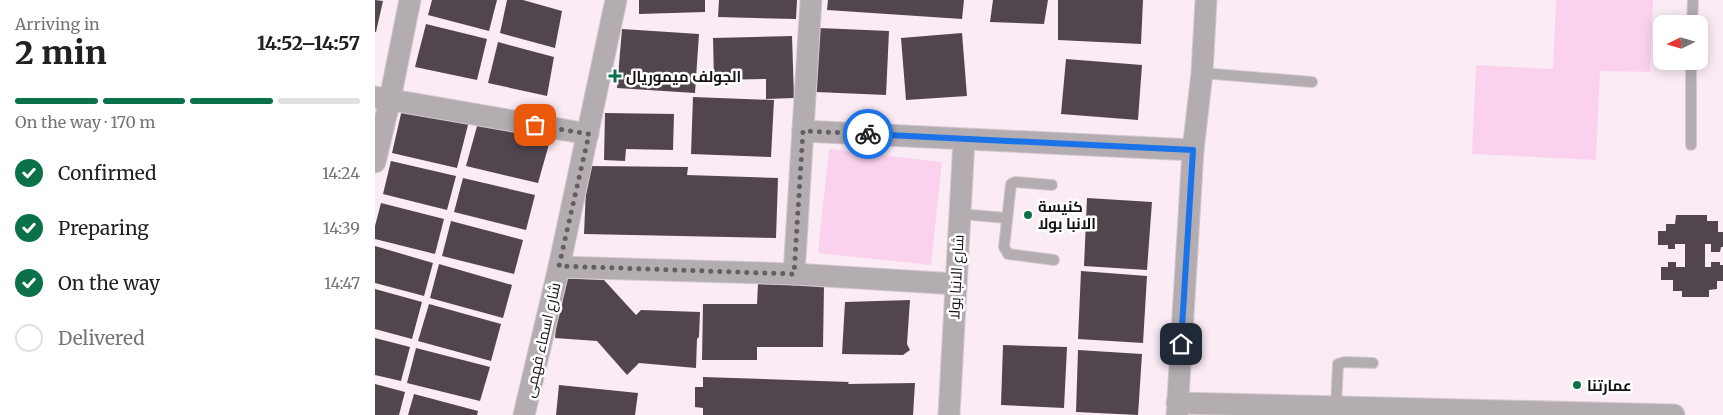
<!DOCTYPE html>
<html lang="en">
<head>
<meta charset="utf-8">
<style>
  :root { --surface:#fff; --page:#f2f2f2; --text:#202124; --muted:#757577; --line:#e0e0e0; --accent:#0b7148 }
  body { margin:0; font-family:Merriweather,Cairo,serif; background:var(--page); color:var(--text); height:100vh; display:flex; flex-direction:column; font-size:19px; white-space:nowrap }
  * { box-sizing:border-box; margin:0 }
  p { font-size:16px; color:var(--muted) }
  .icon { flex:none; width:28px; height:28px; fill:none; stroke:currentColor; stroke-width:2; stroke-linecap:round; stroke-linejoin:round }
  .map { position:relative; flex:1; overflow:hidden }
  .drawer { display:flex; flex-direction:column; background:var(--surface); width:375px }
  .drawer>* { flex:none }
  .needle { width:32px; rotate:265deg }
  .fabs { position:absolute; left:1278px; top:15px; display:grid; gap:10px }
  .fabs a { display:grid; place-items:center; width:55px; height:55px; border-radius:10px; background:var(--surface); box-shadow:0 2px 12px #0003; font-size:25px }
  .pin { position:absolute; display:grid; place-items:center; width:42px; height:42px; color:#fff; margin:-21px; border-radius:10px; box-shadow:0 2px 8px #0006 }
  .courier { position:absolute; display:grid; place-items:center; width:50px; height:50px; margin:-25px; border:4px solid #1a73e8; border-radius:50%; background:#fff; color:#222; box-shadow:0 1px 6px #0007 }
  .head em { font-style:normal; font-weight:800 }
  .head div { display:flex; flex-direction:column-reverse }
  .head { display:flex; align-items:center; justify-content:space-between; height:85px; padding:0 15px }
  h1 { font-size:32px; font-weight:800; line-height:38px }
  .bar { display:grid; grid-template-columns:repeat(4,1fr); gap:8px 5px; align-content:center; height:60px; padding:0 15px }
  .bar i { height:6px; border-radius:4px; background:var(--line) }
  .bar .on { background:var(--accent) }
  .bar p { grid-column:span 4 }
  ol { padding:0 15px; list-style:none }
  li { display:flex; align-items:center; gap:15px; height:55px }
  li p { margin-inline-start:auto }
  li .icon { padding:5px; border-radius:50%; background:var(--accent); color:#fff; stroke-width:4 }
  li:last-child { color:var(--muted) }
  li i { width:28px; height:28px; border:2px solid var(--line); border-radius:50% }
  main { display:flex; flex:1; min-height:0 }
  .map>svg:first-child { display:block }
</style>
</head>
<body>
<main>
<section class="drawer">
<div class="head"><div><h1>2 min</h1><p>Arriving in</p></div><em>14:52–14:57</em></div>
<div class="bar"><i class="on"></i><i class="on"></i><i class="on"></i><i></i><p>On the way · 170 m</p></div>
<ol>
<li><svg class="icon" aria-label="check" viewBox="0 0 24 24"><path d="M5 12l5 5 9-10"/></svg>Confirmed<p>14:24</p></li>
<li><svg class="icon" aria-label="check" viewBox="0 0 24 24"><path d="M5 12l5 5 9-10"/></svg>Preparing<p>14:39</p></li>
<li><svg class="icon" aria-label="check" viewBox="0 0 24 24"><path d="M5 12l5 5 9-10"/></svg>On the way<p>14:47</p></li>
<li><i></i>Delivered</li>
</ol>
</section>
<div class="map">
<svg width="1348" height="415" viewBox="0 0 1348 415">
  <rect width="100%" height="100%" fill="#faebf5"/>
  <g fill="#fbd2ed">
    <path d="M1181 0H1278L1275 72 1225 71 1221 160 1097 154 1101 65 1178 69Z"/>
    <path d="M454 149 567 162 556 265 443 253Z"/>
  </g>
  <g fill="#52464e">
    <path d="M0 0 8 1 1 32H0Z"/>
    <path d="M57 0H122L114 31 53 15Z"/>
    <path d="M132 0H148L187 11 180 48 125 33Z"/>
    <path d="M264 0H330V12L264 14Z"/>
    <path d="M344 0H422L421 19 343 17Z"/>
    <path d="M453 0H589L587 19 452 10Z"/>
    <path d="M618 0H673L669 24 615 22Z"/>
    <path d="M683 0H768L766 44 683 40Z"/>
    <path d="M51 24 112 39 102 80 40 67Z"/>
    <path d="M444 28 514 31 511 95 441 92Z"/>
    <path d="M247 29 324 34 320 93 242 88Z"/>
    <path d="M587 33 592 96 531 100 526 38Z"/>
    <path d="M417 36 419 98 391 99V79L339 80 338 38Z"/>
    <path d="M123 42 179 57 172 96 113 83Z"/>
    <path d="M691 59 767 65 763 120 686 114Z"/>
    <path d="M318 97 399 100 396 157 316 154Z"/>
    <path d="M28 105 94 121 82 168 17 153Z"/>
    <path d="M230 113 299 114 298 150 251 149 250 161 229 160Z"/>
    <path d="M104 119 176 137 163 183 91 166Z"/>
    <path d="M16 161 81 176 72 210 8 194Z"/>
    <path d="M212 166 313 167 312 175 403 178 401 238 209 234Z"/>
    <path d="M88 178 160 195 151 230 79 212Z"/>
    <path d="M712 198 777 202 772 270 709 266Z"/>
    <path d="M6 203 69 219 60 254 0 239V226Z"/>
    <path d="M1301 215H1332V221H1343V232H1348V247H1346L1345 252H1336V244H1330V267H1336V262H1345V265H1348V281H1342V289L1334 290V297H1307V291H1298V280H1286V267H1293V262H1301V267H1310V244H1300V249H1293V245H1283V231H1291V224H1300Z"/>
    <path d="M76 221 148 240 139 274 67 256Z"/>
    <path d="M0 246 58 263 49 296 0 283Z"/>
    <path d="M64 264 137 285 128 318 55 298Z"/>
    <path d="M706 271 772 276 768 343 703 339Z"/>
    <path d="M185 278 229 280 261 315 266 310 325 312 324 337 322 339 321 368 264 363 252 375 222 341 180 338Z"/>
    <path d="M383 284 449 285 448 347H382V360H327L328 304H382Z"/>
    <path d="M0 289 47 302 37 339 0 329Z"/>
    <path d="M535 300 532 344 535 350 528 355 467 354 470 302Z"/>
    <path d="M54 304 126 324 116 361 43 341Z"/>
    <path d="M0 338 35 347 26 381 0 375Z"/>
    <path d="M628 345 692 347 689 408 626 405Z"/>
    <path d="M41 348 115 367 105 401 32 383Z"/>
    <path d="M703 350 767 354 763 415 701 412Z"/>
    <path d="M328 377 474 382 473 384 540 383 538 415H328V408L320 407V387H328Z"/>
    <path d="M0 384 30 392 24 415H0Z"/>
    <path d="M184 385 263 393 260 415H181Z"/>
    <path d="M39 394 103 411 102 415H33Z"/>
  </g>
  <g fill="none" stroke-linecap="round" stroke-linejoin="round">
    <defs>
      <g id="service">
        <path d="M1317 24 1318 0"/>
        <path d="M827 73 937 82"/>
        <path d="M1316 145V61"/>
        <path d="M677 185 640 182 636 184 629 247 633 254 679 260"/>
        <path d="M585 214 632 218"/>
        <path d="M961 406 963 364 970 362 998 363"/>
      </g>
      <g id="minor">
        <path d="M0 97 213 134"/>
        <path d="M428 131 818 150"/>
        <path d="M0 162 15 99 35 0"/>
        <path d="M184 267 419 274 581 284"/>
        <path d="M419 274 436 0"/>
        <path d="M802 403 1299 415"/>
        <path d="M149 415 184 267 241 0"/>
        <path d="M574 415 589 140"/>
        <path d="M802 415 818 150 827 73 831 0"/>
      </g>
    </defs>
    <use href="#service" stroke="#d6c8d1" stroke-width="12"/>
    <use href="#minor" stroke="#d6c8d1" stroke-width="23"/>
    <use href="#service" stroke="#b3adb1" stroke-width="10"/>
    <use href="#minor" stroke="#b3adb1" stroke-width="21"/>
  </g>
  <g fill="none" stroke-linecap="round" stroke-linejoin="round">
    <path stroke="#665d63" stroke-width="5" stroke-dasharray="0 9" d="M160 125 214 134 184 266 419 274 428 131 493 134"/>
    <path stroke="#1a73e8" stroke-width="6" d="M493 134 818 150 806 344"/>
  </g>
  <g fill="#0b7148" stroke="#fefefe" stroke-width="2">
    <path d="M237.5 68.5h5v5h5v5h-5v5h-5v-5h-5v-5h5z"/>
    <circle cx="653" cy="215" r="5"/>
    <circle cx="1202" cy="385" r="5"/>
  </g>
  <g text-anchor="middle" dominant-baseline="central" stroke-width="5" stroke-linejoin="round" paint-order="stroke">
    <g font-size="15" font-weight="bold" fill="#161115" stroke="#fefefe" text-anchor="start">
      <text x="251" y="76">الجولف ميموريال</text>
      <text x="663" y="206">كنيسة<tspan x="663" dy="17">الانبا بولا</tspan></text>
      <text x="1212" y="385">عمارتنا</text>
    </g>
    <g font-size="15" fill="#161115" stroke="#fefefe">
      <text transform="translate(581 277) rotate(-87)">شارع الانبا بولا</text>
      <text transform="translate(167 340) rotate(-77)">شارع اسماء فهمى</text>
    </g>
  </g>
</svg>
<div class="fabs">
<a><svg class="needle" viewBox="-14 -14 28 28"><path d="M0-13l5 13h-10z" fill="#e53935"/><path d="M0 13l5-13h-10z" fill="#757577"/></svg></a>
</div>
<div class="pin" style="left:160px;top:125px;background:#ea580c"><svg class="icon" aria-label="bag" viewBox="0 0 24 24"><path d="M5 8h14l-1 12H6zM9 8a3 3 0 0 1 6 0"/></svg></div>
<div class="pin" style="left:806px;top:344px;background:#1f2937"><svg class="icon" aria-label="home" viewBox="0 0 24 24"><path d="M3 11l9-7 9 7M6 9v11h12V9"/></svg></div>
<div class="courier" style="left:493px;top:134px"><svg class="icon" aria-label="bike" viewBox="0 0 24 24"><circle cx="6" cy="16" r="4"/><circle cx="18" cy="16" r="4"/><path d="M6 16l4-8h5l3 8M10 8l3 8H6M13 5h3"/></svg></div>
</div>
</main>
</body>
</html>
